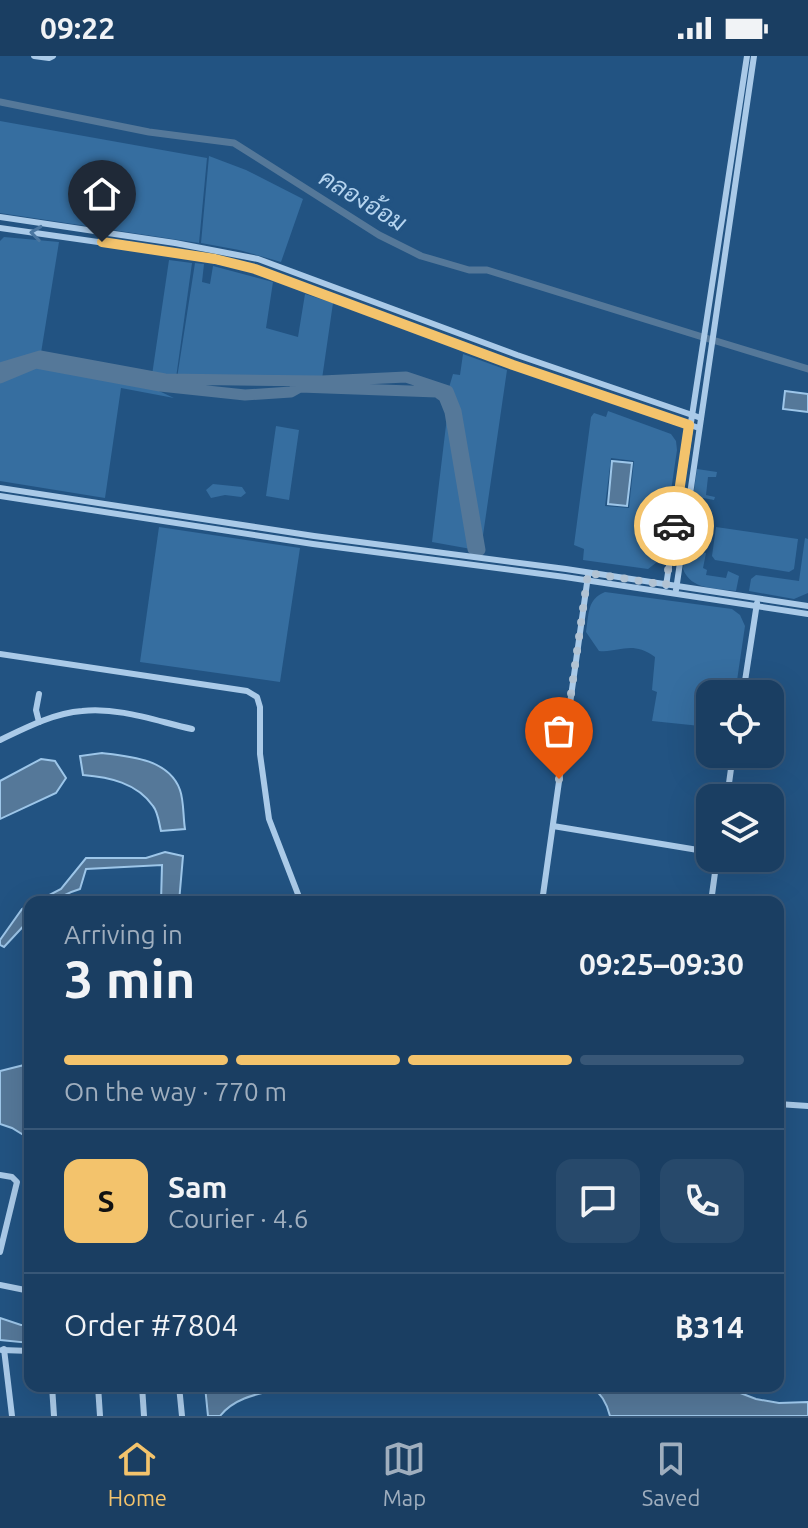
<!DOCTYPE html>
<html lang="en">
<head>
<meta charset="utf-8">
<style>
  :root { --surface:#1a3e62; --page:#27496b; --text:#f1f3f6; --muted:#9faebe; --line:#385777; --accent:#f3c36c }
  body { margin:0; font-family:Ubuntu,Sarabun,sans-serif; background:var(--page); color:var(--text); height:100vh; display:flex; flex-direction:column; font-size:30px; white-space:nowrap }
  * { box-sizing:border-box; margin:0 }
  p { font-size:26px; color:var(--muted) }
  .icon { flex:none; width:44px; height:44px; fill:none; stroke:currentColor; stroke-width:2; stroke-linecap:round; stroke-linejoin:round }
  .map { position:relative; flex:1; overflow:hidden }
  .side { position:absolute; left:24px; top:840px; width:760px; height:496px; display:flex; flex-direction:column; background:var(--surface); border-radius:16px; box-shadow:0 8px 32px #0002,0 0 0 2px var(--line) }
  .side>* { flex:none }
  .controls { position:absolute; left:696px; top:624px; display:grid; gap:16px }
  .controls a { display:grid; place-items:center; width:88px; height:88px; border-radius:16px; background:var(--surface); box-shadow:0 8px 32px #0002,0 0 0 2px var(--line); font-size:40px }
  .pin { position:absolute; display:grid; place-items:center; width:68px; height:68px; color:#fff; margin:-82px -34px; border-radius:50% 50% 50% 0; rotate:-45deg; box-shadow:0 0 8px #0007 }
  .pin .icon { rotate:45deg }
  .courier { position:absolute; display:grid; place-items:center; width:80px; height:80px; margin:-40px; border:6px solid #f3c36c; border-radius:50%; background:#fff; color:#222; box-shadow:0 2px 10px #0007 }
  .summary em { font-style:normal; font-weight:700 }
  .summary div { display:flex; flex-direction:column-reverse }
  .summary { display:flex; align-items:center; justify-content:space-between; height:136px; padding:0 40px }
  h1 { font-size:52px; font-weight:700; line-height:60px }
  .bar { display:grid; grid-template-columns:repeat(4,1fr); gap:12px 8px; align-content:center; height:96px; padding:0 40px }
  .bar i { height:10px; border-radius:6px; background:var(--line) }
  .bar .current { background:var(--accent) }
  .bar p { grid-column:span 4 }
  .line { display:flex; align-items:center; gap:20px; padding:0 40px; border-top:2px solid var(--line) }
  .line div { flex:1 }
  .round { display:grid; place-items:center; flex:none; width:84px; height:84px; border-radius:16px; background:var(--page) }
  .status { display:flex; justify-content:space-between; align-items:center; height:56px; padding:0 40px; background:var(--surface); direction:ltr }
  .status svg { height:22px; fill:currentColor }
  .tabs { display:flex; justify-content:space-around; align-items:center; height:112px; border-top:2px solid var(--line); background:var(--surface); font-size:22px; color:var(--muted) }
  .tabs a { display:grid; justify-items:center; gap:4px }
  .tabs .current { color:var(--accent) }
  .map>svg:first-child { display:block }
</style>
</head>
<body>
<div class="status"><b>09:22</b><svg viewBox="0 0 49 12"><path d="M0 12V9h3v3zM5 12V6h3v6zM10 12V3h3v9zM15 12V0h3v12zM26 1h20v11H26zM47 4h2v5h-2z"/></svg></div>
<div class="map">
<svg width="808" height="1360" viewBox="0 0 808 1360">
  <rect width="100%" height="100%" fill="#225382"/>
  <g fill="#366ea0" fill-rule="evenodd">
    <path d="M0 65 207 102 199 187 0 157Z"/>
    <path d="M209 100 246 114 303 143 281 206 239 194 201 187Z"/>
    <path d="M4 181 59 186 41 297 0 312V185Z"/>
    <path d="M169 204 192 207 176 322 152 319Z"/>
    <path d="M195 207 204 208 202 226 210 228 213 210 273 226 266 272 298 281 305 238 333 247 322 323 177 322Z"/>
    <path d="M463 298 507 314 481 493 456 358 448 335 453 318 460 319Z"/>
    <path d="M35 310 156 329 159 335 174 342 121 332 105 442 0 425V326Z"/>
    <path d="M437 336 444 341 451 354 471 493 432 486 447 361 444 346Z"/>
    <path d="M608 355 671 378 676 385 677 394 661 503 648 513 583 504 584 493 574 489 591 361 594 357 606 361ZM611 402 634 405 629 452 605 450Z"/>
    <path d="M276 370 299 374 289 444 266 440Z"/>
    <path d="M697 413 717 416 716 421H708L706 439 715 441 714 444 698 441 697 451 705 452 702 469H694L690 493 706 497 703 512 707 514 706 519 726 522 728 515 739 520 736 535C715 532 691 534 683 513Z"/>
    <path d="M213 428 242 431 246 437 241 441 225 439 211 442 206 434Z"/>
    <path d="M159 471 300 492 280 626 140 606Z"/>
    <path d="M716 471 798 483 794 513 789 516 715 504 712 500Z"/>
    <path d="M805 482 808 483V537L794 543 749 535 751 523 756 519 799 525Z"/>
    <path d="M605 536 732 553 740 559 745 570 735 638H710V671L652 665 657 636 652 634 655 601C631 584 620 597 599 595L586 576C589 558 587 543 605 536Z"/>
  </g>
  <g fill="#557899" stroke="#9dc6e9" stroke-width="2">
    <path d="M785 335 808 338V356L783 353Z"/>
    <path d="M612 405 632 407 627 450 608 448Z"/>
    <path d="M102 697C129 700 169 703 180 734 184 745 183 761 185 773L161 775C159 767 158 756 153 750 137 727 109 721 83 719L80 700Z"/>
    <path d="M41 703 55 705 66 722 56 737 0 763V725Z"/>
    <path d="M165 796 183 800 179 846H161L162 809 86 813 80 833C59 839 60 846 36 846L61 833 86 802H146Z"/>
    <path d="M30 849V863L4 891 0 889V884L22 853Z"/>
    <path d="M30 1003V1083L12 1072 0 1068V1015L24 1009Z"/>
    <path d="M0 1262 21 1269H30V1287L0 1284Z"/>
    <path d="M205 1330H279V1333C257 1338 234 1342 220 1360H208Z"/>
    <path d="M284 1330H488L455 1335 410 1336Z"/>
    <path d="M591 1330H722L756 1343 779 1347 808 1346V1360H610C607 1347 602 1338 591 1330Z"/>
  </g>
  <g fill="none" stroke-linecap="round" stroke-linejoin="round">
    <g stroke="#557899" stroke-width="7">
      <path d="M0 46 149 76 234 87 379 179 421 200 469 214H487L709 283"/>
      <path d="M716 285 808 313"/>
    </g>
    <path stroke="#557899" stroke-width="11" d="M0 312 40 300 165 323 322 325 406 321 448 335 456 355 480 494 473 493 450 356 444 341 437 336 300 331 291 336 245 339 160 330 36 307 0 322"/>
    <g stroke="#aacae8" stroke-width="6">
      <path d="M34 0 49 2 53 0"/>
      <path d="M0 161 175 187 258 203 517 299 701 362"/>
      <path d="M0 172 189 199 255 213 513 309 699 372"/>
      <path d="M0 432 314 480 566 513 808 550"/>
      <path d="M0 440 313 488 565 521 808 558"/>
      <path d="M666 530 747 0"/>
      <path d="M676 534 754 0"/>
      <path d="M0 598 247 635 257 641 260 651V698L269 763 301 846"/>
      <path d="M39 638 36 654 39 666"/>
      <path d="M743 638 757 547"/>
      <path d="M0 684C25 672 54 657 82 655 119 651 156 665 192 673"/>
      <path d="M727 742 733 698"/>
      <path d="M553 770 710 796"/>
      <path d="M542 846 588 520"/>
      <path d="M711 846 717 802"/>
      <path d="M778 1048 808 1050"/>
      <path d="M0 1119 12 1121 17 1126 0 1196"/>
      <path d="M0 1229 30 1235"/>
      <path d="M4 1293 12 1360"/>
      <path d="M2 1294 30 1295"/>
      <path d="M52 1330 54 1360"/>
      <path d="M98 1330 100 1360"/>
      <path d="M142 1330 144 1360"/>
      <path d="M179 1330 182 1360"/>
    </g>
  </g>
  <defs><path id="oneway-chevron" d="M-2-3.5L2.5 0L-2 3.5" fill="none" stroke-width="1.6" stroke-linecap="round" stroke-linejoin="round" transform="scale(2)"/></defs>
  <use stroke="#4b77a1" href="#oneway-chevron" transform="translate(36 177) rotate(-173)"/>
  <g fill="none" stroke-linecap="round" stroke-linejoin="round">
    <path stroke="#b2c3d3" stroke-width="8" stroke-dasharray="0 14.4" d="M559 723 588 517 666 529 674 470"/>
    <path stroke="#f3c36c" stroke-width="10" d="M102 186 215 203 255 213 513 309 689 369 674 470"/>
  </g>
  <g text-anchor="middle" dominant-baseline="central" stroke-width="7" stroke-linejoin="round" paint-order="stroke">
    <g font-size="24" font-style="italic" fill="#b5d4ef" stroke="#225382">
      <text transform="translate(363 144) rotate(31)">คลองอ้อม</text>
    </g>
  </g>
</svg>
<div class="controls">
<a><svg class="icon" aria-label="locate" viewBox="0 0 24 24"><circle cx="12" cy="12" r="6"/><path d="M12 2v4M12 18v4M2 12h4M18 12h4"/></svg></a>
<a><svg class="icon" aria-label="layers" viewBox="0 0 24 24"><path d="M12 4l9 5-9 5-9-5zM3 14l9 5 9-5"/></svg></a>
</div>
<div class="pin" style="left:559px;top:723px;background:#ea580c"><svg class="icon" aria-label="bag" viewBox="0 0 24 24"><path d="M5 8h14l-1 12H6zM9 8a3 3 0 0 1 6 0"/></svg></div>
<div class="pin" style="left:102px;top:186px;background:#1f2937"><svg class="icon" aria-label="home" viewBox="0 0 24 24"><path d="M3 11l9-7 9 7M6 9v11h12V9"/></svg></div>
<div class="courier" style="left:674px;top:470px"><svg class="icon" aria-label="car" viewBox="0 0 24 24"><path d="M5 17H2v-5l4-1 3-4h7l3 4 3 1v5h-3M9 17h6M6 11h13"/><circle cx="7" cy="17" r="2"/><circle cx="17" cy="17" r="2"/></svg></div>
<section class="side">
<div class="summary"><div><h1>3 min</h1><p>Arriving in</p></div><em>09:25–09:30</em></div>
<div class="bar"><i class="current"></i><i class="current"></i><i class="current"></i><i></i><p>On the way · 770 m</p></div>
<div class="line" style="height:144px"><b class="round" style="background:var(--accent);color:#111">S</b><div><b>Sam</b><p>Courier · 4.6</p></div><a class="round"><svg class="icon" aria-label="chat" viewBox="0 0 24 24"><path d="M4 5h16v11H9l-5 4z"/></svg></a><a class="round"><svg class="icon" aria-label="phone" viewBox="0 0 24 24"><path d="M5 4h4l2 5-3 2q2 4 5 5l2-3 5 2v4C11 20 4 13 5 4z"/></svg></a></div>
<div class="line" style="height:104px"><div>Order #7804</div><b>฿314</b></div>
</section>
</div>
<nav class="tabs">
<a class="current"><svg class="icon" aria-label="home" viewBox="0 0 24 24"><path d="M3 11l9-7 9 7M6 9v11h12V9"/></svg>Home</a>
<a><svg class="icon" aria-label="map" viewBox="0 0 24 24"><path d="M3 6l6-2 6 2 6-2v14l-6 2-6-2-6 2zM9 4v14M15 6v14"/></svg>Map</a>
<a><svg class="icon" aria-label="saved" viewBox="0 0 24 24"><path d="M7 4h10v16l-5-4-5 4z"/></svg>Saved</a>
</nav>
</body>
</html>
